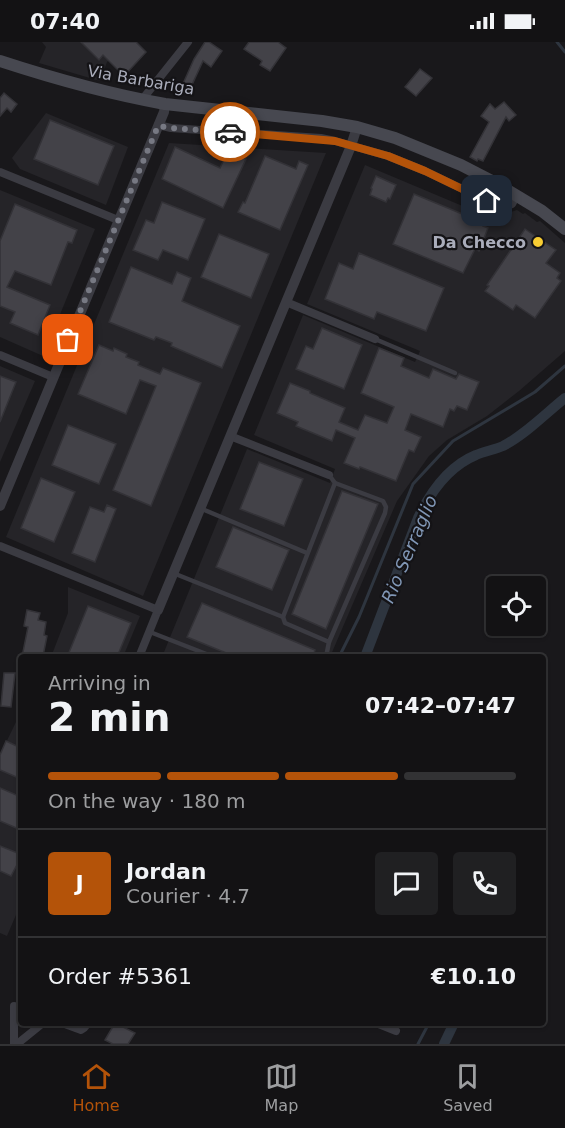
<!DOCTYPE html>
<html lang="en">
<head>
<meta charset="utf-8">
<style>
  :root { --surface:#131214; --page:#202022; --text:#f1f3f6; --muted:#9d9ea0; --line:#323234; --accent:#b45309 }
  body { margin:0; font-family:"DejaVu Sans",sans-serif; background:var(--page); color:var(--text); height:100vh; display:flex; flex-direction:column; font-size:22px; white-space:nowrap }
  * { box-sizing:border-box; margin:0 }
  p { font-size:20px; color:var(--muted) }
  .icon { flex:none; width:33px; height:33px; fill:none; stroke:currentColor; stroke-width:2; stroke-linecap:round; stroke-linejoin:round }
  .map { position:relative; flex:1; overflow:hidden }
  .drawer { position:absolute; left:18px; top:612px; width:528px; height:372px; display:flex; flex-direction:column; background:var(--surface); border-radius:6px; box-shadow:0 2px 4px #0004,0 0 0 2px var(--line) }
  .drawer>* { flex:none }
  .tools { position:absolute; left:486px; top:534px; display:grid; gap:12px }
  .tools a { display:grid; place-items:center; width:60px; height:60px; border-radius:6px; background:var(--surface); box-shadow:0 2px 4px #0004,0 0 0 2px var(--line); font-size:30px }
  .pin { position:absolute; display:grid; place-items:center; width:51px; height:51px; color:#fff; margin:-26px; border-radius:12px; box-shadow:0 3px 9px #0006 }
  .courier { position:absolute; display:grid; place-items:center; width:60px; height:60px; margin:-30px; border:4px solid #b45309; border-radius:50%; background:#fff; color:#222; box-shadow:0 2px 8px #0007 }
  .headline em { font-style:normal; font-weight:700 }
  .headline div { display:flex; flex-direction:column-reverse }
  .headline { display:flex; align-items:center; justify-content:space-between; height:102px; padding:0 30px }
  h1 { font-size:39px; font-weight:700; line-height:45px }
  .bar { display:grid; grid-template-columns:repeat(4,1fr); gap:9px 6px; align-content:center; height:72px; padding:0 30px }
  .bar i { height:8px; border-radius:4px; background:var(--line) }
  .bar .on { background:var(--accent) }
  .bar p { grid-column:span 4 }
  .line { display:flex; align-items:center; gap:15px; padding:0 30px; border-top:2px solid var(--line) }
  .line div { flex:1 }
  .round { display:grid; place-items:center; flex:none; width:63px; height:63px; border-radius:6px; background:var(--page) }
  .status { display:flex; justify-content:space-between; align-items:center; height:42px; padding:0 30px; background:var(--surface); direction:ltr }
  .status svg { height:16px; fill:currentColor }
  .menu { display:flex; justify-content:space-around; align-items:center; height:84px; border-top:2px solid var(--line); background:var(--surface); font-size:16px; color:var(--muted) }
  .menu a { display:grid; justify-items:center; gap:3px }
  .menu .on { color:var(--accent) }
  .map>svg:first-child { display:block }
</style>
</head>
<body>
<div class="status"><b>07:40</b><svg viewBox="0 0 49 12"><path d="M0 12V9h3v3zM5 12V6h3v6zM10 12V3h3v9zM15 12V0h3v12zM26 1h20v11H26zM47 4h2v5h-2z"/></svg></div>
<div class="map">
<svg width="565" height="1002" viewBox="0 0 565 1002">
  <rect width="100%" height="100%" fill="#19181b"/>
  <g fill="#252428">
    <path d="M42 0H127L107 20 100 39 39 21 46 5Z"/>
    <path d="M46 71 128 105 106 163 20 127 12 116Z"/>
    <path d="M169 101 326 111 143 554 6 495Z"/>
    <path d="M365 123 503 181 508 171 517 168 523 172 525 171 537 180 540 179 565 201V309L519 349 487 374 447 398 429 414 397 459 330 615H162L247 407 330 441 335 427 254 393 303 273 415 320 420 309 307 262Z"/>
    <path d="M0 148 95 187 43 314 0 295Z"/>
    <path d="M0 324 35 339 0 420Z"/>
    <path d="M68 545 140 574 123 615H51L68 571Z"/>
    <path d="M21 650V861L7 894 0 891V713L16 680Z"/>
  </g>
  <g fill="none" stroke-linecap="round" stroke-linejoin="round">
    <g stroke="#2e353f" stroke-width="3">
      <path d="M557 0 565 10"/>
      <path d="M339 615 359 575 413 442 453 399 535 350 565 324"/>
      <path d="M418 1002 429 981"/>
    </g>
    <g stroke="#2e353f" stroke-width="10">
      <path d="M365 615 418 476C430 451 449 424 476 413 485 409 494 408 503 404 525 393 546 371 565 356"/>
      <path d="M444 1002 454 981"/>
    </g>
  </g>
  <g fill="#434248" stroke="#333237" stroke-width="1.5">
    <path d="M81 0H136L146 10 124 34 103 13 99 18Z"/>
    <path d="M205 0H209L222 9 211 25 203 19 190 47 182 44 194 17Z"/>
    <path d="M249 0H278L286 6 270 29 260 23 262 19 244 7Z"/>
    <path d="M420 27 432 36 416 54 405 45Z"/>
    <path d="M4 51 17 62 11 70 7 66 0 74V56Z"/>
    <path d="M504 60 516 73 509 79 506 75 483 119 478 117 477 119 470 115 489 80 481 74 490 62 495 67Z"/>
    <path d="M50 78 114 104 98 143 34 117Z"/>
    <path d="M175 105 220 126 228 109 246 117 223 166 162 137Z"/>
    <path d="M265 114 296 127 299 119 308 123 280 188 238 170 243 160 245 161Z"/>
    <path d="M376 134 396 143 390 157 388 156 386 160 370 153 372 147 371 146Z"/>
    <path d="M414 152 484 181 483 184 488 186 479 209 475 207 463 231 393 202Z"/>
    <path d="M162 160 205 177 188 218 163 208 158 218 133 208 146 178 154 181Z"/>
    <path d="M15 162 77 188 72 201 68 200 51 243 15 229 7 245 50 263 38 293 10 281 15 270 0 264V199Z"/>
    <path d="M525 187 556 208 546 221 560 231 557 236 561 239 535 276 516 263 513 268 485 249 489 244 487 243Z"/>
    <path d="M219 192 269 212 251 256 201 235Z"/>
    <path d="M359 211 444 246 426 289 377 270 374 277 325 257 339 221 353 227Z"/>
    <path d="M131 225 172 242 177 230 191 236 182 259 240 284 222 326 171 304 172 301 156 295 154 298 109 280Z"/>
    <path d="M322 286 362 303 344 347 296 327 306 304 313 307Z"/>
    <path d="M99 303 113 309 114 306 127 312 126 315 139 320 138 323 160 332 163 326 201 341 151 464 113 448 156 344 140 338 126 372 78 352Z"/>
    <path d="M379 306 404 316 401 324 429 336 433 327 456 337 459 332 479 340 467 368 457 364 454 369 450 367 443 385 411 372 405 388 421 395 414 410 409 408 396 439 360 425 359 427 344 421 355 396 336 388 332 399 296 384 298 380 277 371 290 341 310 349V351L345 366 339 380 358 388 365 373 387 381 394 365 361 351Z"/>
    <path d="M0 334 16 340 0 380Z"/>
    <path d="M68 383 116 402 99 442 52 423Z"/>
    <path d="M259 420 303 437 284 484 240 467Z"/>
    <path d="M41 436 75 450 54 500 21 486Z"/>
    <path d="M342 449 378 462 326 587 292 572Z"/>
    <path d="M107 463 116 467 95 520 72 511 90 465 104 470Z"/>
    <path d="M233 485 289 508 272 548 216 525Z"/>
    <path d="M202 561 315 608 313 615H236L187 595Z"/>
    <path d="M88 564 131 581 117 615H74L68 613Z"/>
    <path d="M27 568 40 571 38 578 46 580 44 593 47 594 43 614 22 615 28 585 24 584Z"/>
    <path d="M4 631H15L11 665 1 664Z"/>
    <path d="M6 699 21 706V737L0 728V713Z"/>
    <path d="M0 746 21 755V788L0 779Z"/>
    <path d="M0 804 20 812 18 817H20L11 834 0 829Z"/>
    <path d="M115 981 135 991 128 1002H113L105 998Z"/>
  </g>
  <g fill="none" stroke-linecap="round" stroke-linejoin="round">
    <g stroke="#3b3b42" stroke-width="4.5">
      <path d="M375 297 455 331"/>
      <path d="M202 467 307 511"/>
      <path d="M173 531 283 575 285 581 329 600 385 471 386 465 383 459 335 441"/>
      <path d="M283 575 335 441 329 433"/>
      <path d="M150 590 214 615"/>
      <path d="M326 615 329 600"/>
    </g>
    <g stroke="#3b3b42" stroke-width="8">
      <path d="M144 58 145 54 188 0"/>
      <path d="M158 83 171 86 321 96 335 99 388 114 425 129 502 166 512 162 517 153"/>
      <path d="M0 130 118 178"/>
      <path d="M286 260 375 297"/>
      <path d="M0 313 53 335"/>
      <path d="M230 394 329 433"/>
      <path d="M0 504 158 568 139 615"/>
      <path d="M14 964V1002"/>
      <path d="M62 981 81 988 84 986 88 981"/>
      <path d="M376 981 396 989"/>
      <path d="M17 1002 43 981"/>
    </g>
    <g stroke="#3b3b42" stroke-width="10">
      <path d="M0 464 164 70 165 62"/>
      <path d="M158 568 351 104 357 85"/>
    </g>
    <path stroke="#474850" stroke-width="12" d="M0 19C55 37 109 52 165 62L322 79 357 85 395 96 461 123 492 139 542 169 565 187"/>
  </g>
  <g fill="none" stroke-linecap="round" stroke-linejoin="round">
    <path stroke="#777983" stroke-width="6" stroke-dasharray="0 10.8" d="M68 298 158 84 171 86 230 90"/>
    <path stroke="#b45309" stroke-width="8" d="M230 90 335 99 388 114 425 129 487 159"/>
  </g>
  <circle fill="#f8cd33" stroke="#141316" stroke-width="2" cx="538" cy="200" r="6"/>
  <g text-anchor="middle" dominant-baseline="central" stroke-width="4.5" stroke-linejoin="round" paint-order="stroke">
    <g font-size="16" fill="#aaadbb" stroke="#141316">
      <text transform="translate(141 38) rotate(10)">Via Barbariga</text>
    </g>
    <g font-size="16" font-weight="bold" fill="#aaadbb" stroke="#141316" text-anchor="end">
      <text x="526" y="200">Da Checco</text>
    </g>
    <g font-size="18" font-style="italic" fill="#8197b6" stroke="#141316">
      <text transform="translate(409 507) rotate(-67)">Rio Serraglio</text>
    </g>
  </g>
</svg>
<div class="tools">
<a><svg class="icon" aria-label="locate" viewBox="0 0 24 24"><circle cx="12" cy="12" r="6"/><path d="M12 2v4M12 18v4M2 12h4M18 12h4"/></svg></a>
</div>
<div class="pin" style="left:68px;top:298px;background:#ea580c"><svg class="icon" aria-label="bag" viewBox="0 0 24 24"><path d="M5 8h14l-1 12H6zM9 8a3 3 0 0 1 6 0"/></svg></div>
<div class="pin" style="left:487px;top:159px;background:#1f2937"><svg class="icon" aria-label="home" viewBox="0 0 24 24"><path d="M3 11l9-7 9 7M6 9v11h12V9"/></svg></div>
<div class="courier" style="left:230px;top:90px"><svg class="icon" aria-label="car" viewBox="0 0 24 24"><path d="M5 17H2v-5l4-1 3-4h7l3 4 3 1v5h-3M9 17h6M6 11h13"/><circle cx="7" cy="17" r="2"/><circle cx="17" cy="17" r="2"/></svg></div>
<section class="drawer">
<div class="headline"><div><h1>2 min</h1><p>Arriving in</p></div><em>07:42–07:47</em></div>
<div class="bar"><i class="on"></i><i class="on"></i><i class="on"></i><i></i><p>On the way · 180 m</p></div>
<div class="line" style="height:108px"><b class="round" style="background:var(--accent);color:#fff">J</b><div><b>Jordan</b><p>Courier · 4.7</p></div><a class="round"><svg class="icon" aria-label="chat" viewBox="0 0 24 24"><path d="M4 5h16v11H9l-5 4z"/></svg></a><a class="round"><svg class="icon" aria-label="phone" viewBox="0 0 24 24"><path d="M5 4h4l2 5-3 2q2 4 5 5l2-3 5 2v4C11 20 4 13 5 4z"/></svg></a></div>
<div class="line" style="height:78px"><div>Order #5361</div><b>€10.10</b></div>
</section>
</div>
<nav class="menu">
<a class="on"><svg class="icon" aria-label="home" viewBox="0 0 24 24"><path d="M3 11l9-7 9 7M6 9v11h12V9"/></svg>Home</a>
<a><svg class="icon" aria-label="map" viewBox="0 0 24 24"><path d="M3 6l6-2 6 2 6-2v14l-6 2-6-2-6 2zM9 4v14M15 6v14"/></svg>Map</a>
<a><svg class="icon" aria-label="saved" viewBox="0 0 24 24"><path d="M7 4h10v16l-5-4-5 4z"/></svg>Saved</a>
</nav>
</body>
</html>
